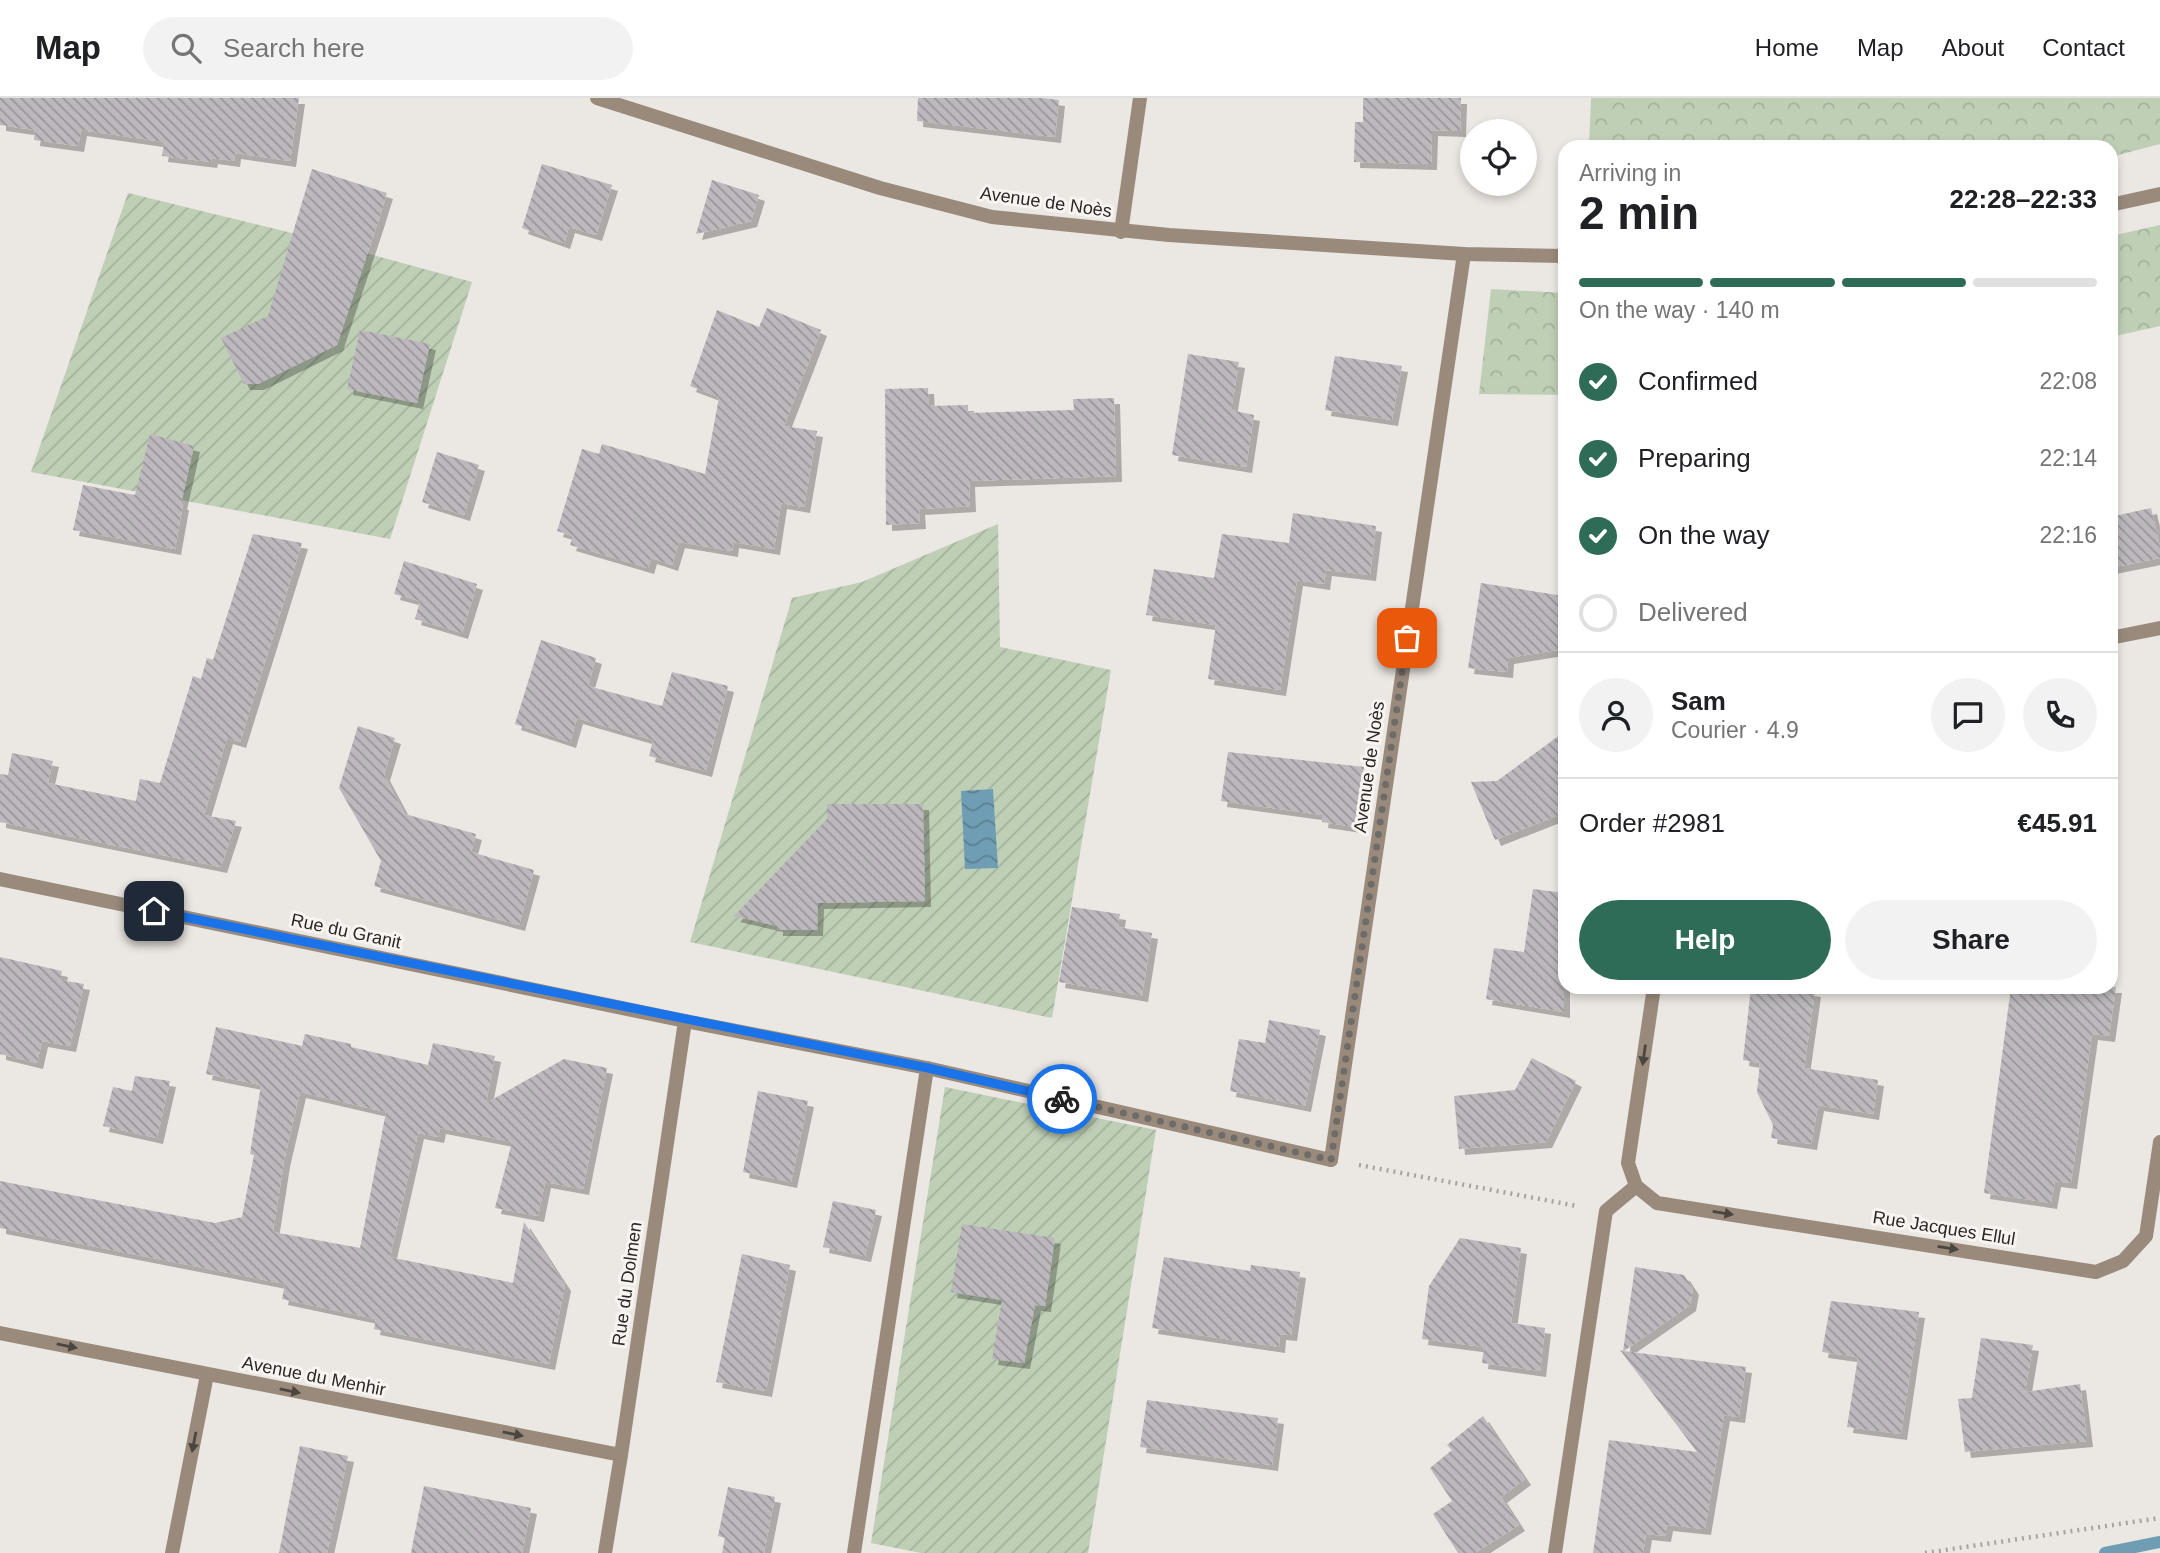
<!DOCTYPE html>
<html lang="en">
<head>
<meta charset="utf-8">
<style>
  :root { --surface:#fff; --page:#f2f2f2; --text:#202124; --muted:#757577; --line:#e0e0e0; --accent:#2f6c57 }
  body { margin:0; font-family:Arial,sans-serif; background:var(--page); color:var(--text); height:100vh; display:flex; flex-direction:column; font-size:26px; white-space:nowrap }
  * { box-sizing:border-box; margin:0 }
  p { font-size:23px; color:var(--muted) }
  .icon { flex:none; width:38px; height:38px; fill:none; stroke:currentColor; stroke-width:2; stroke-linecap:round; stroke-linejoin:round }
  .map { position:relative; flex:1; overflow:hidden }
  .details { position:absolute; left:1558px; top:42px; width:560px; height:854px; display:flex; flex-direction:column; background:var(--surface); border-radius:21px; box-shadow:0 4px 10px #0003 }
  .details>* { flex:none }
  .buttons { position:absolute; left:1460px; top:21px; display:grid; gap:14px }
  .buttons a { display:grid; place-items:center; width:77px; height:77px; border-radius:50%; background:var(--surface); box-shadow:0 4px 10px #0003; font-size:35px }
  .pin { position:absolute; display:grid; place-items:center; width:60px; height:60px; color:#fff; margin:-30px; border-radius:14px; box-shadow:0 4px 10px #0006 }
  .courier { position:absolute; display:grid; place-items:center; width:70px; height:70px; margin:-35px; border:5px solid #1a73e8; border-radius:50%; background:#fff; color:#222; box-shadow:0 2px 9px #0007 }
  .summary em { font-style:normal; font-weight:600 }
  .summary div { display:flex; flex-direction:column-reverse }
  .summary { display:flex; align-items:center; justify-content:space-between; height:119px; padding:0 21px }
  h1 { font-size:46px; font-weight:600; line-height:52px }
  .bar { display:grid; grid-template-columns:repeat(4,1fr); gap:10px 7px; align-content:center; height:84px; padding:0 21px }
  .bar i { height:9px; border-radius:5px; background:var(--line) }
  .bar .on { background:var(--accent) }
  .bar p { grid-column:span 4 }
  .line { display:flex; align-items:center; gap:18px; padding:0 21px; border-top:2px solid var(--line) }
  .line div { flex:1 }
  .round { display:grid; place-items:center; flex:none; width:74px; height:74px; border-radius:37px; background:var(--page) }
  ol { padding:0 21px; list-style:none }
  li { display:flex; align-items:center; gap:21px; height:77px }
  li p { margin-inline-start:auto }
  li .icon { padding:7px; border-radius:50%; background:var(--accent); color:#fff; stroke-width:4 }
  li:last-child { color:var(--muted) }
  li i { width:38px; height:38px; border:4px solid var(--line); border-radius:50% }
  .primary-button { display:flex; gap:14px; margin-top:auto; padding:14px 21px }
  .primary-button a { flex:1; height:80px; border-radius:42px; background:var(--accent); color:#fff; font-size:28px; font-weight:600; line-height:80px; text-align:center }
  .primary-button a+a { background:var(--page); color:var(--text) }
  header { display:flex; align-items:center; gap:42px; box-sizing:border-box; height:98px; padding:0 35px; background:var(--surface); border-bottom:2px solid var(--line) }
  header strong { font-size:33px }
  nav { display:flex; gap:38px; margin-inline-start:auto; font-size:24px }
  .search { width:490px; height:63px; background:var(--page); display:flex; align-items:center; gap:18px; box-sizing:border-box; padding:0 24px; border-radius:38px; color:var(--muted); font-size:26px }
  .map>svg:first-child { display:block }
</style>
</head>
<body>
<header>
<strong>Map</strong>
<div class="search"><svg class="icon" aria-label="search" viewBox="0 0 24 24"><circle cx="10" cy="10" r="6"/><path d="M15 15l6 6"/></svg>Search here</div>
<nav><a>Home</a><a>Map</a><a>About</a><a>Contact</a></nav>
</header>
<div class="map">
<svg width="2160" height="1455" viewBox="0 0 2160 1455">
  <defs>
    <pattern id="forest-crowns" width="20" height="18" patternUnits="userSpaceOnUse" patternTransform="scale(1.75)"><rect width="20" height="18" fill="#bfcfb6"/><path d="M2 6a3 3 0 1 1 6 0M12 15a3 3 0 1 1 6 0" fill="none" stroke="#a4b29c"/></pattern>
    <pattern id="garden-furrows" width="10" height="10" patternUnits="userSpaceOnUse" patternTransform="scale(1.75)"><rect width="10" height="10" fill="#bfcfb6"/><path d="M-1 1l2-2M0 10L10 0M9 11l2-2" fill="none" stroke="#a4b29c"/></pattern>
    <pattern id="water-waves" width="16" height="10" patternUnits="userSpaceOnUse" patternTransform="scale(1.75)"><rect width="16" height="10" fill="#6f9eb4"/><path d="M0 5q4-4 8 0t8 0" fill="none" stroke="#5b8192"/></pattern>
    <pattern id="building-back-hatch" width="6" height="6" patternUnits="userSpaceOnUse" patternTransform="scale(1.75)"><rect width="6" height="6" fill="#bcb8bd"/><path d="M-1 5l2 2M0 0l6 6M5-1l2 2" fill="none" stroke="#99969a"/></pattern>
    <filter id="shadow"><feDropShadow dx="6" dy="6" stdDeviation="0" flood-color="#0004"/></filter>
  </defs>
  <rect width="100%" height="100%" fill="#ebe7e2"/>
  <g fill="url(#forest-crowns)">
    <path d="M1591 0H2160V46L2111 59 2110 49H1589Z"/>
    <path d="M2160 127V228L2111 239V138Z"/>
    <path d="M1491 191 1564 195V297L1479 296Z"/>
  </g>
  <g fill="url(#garden-furrows)">
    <path d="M128 95 292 135 472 184 390 441 31 374Z"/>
    <path d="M998 426 1000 549 1111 572 1052 920 690 844 792 500 862 484Z"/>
    <path d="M945 989 1156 1032 1088 1455H921L871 1445Z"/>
  </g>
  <path fill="url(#water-waves)" d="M993 691 998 770 965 771 961 693Z"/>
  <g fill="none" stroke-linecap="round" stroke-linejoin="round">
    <path stroke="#6f9eb4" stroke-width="12" d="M2105 1455 2160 1444"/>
  </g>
  <g fill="url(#building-back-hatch)" fill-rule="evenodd" filter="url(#shadow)">
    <path d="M0 0H299L290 63 235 55 234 63 212 60 211 64 162 58 164 44 81 32 78 48 34 42 35 32 0 27Z"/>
    <path d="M918 0H1042L1059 2 1055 39 917 23Z"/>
    <path d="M1363 0H1461L1460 33 1432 32 1431 66 1354 64 1355 24H1363Z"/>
    <path d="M542 66 612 87 596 137 569 129 564 145 522 130Z"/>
    <path d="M312 71 387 95 377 127 337 247 258 286H244L221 240 268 218Z"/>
    <path d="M712 82 759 97 751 123 696 136Z"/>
    <path d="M767 210 821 232 784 328 817 333 804 409 781 405 774 451 733 444 732 453 679 444 672 467 651 460 648 470 570 447 573 438 557 433 582 351 599 356 602 346 705 376 719 299 690 288 717 212 759 229Z"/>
    <path d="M360 232 430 246 417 305 347 291Z"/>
    <path d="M1188 256 1239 264 1231 312 1254 317 1246 369 1172 357Z"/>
    <path d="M1335 258 1402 268 1392 322 1325 312Z"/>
    <path d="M928 290 929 308 968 307V315L1074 312 1073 301 1114 300 1116 378 969 383 970 408 919 411 920 425 886 427 885 291Z"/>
    <path d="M150 336 194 348 181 406H183L175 451 73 432 83 387 135 397Z"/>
    <path d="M437 354 479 367 464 417 422 404Z"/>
    <path d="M2151 410 2160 449V460L2110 470V419Z"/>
    <path d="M1293 415 1376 428 1370 477 1326 472 1324 486 1297 482 1280 592 1208 581 1216 527 1146 517 1154 471 1214 480 1222 436 1289 445Z"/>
    <path d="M253 436 302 445 240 644 227 640 204 717 236 723 221 769 0 724V676L8 677 12 655 53 663 48 685 136 703 140 681 160 685 193 578 201 581 207 560 213 562Z"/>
    <path d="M404 463 477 486 462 535 415 521 420 503 394 496Z"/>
    <path d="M1481 485 1564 498V551L1508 560 1507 574 1468 570Z"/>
    <path d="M541 542 596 560 588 588 662 608 672 574 728 588 706 673 649 658 653 642 577 620 570 644 515 626Z"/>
    <path d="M358 628 395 640 384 677 405 716 476 736 471 754 534 772 519 827 374 788 381 763 339 690Z"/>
    <path d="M1564 634V715L1495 742 1471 684 1497 683Z"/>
    <path d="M1228 654 1364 669 1355 729 1322 724 1323 717 1221 703Z"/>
    <path d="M827 706H923L925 803 818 805 817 832H777V828L734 818 827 721Z"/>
    <path d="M1533 791 1564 795V914L1486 901 1494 850 1524 854Z"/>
    <path d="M1072 809 1120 816 1118 829 1152 835 1142 898 1059 884Z"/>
    <path d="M0 859 62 873 60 882 84 886 70 948 42 943 37 965 0 956Z"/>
    <path d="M1751 889H1788L1815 893 1804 970 1878 982 1873 1016 1818 1007 1811 1046 1771 1040 1773 1027 1757 994 1760 965 1743 962Z"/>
    <path d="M2011 889H2116L2109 938 2092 936 2071 1085 2055 1083 2051 1105 1984 1095Z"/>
    <path d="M1269 922 1320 932 1305 1008 1230 993 1239 941 1265 945Z"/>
    <path d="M216 929 302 948 305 936 351 946V949L428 967 433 945 495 958 486 1005 564 961 607 970 583 1091 545 1084 538 1118 495 1110 512 1044 440 1030 438 1039 418 1035 390 1159 513 1185 524 1124 565 1187 549 1266 374 1231 376 1221 282 1201 285 1186 0 1130V1083L215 1125 242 1119 254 1057 250 1056 261 987 206 976ZM300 994 386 1014 360 1150 273 1134 284 1063Z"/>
    <path d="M1532 960 1576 983 1546 1044 1459 1051 1454 998 1515 992Z"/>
    <path d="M135 978 170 983 157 1040 103 1028 113 989 132 993Z"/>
    <path d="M758 993 808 1003 791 1084 743 1074Z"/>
    <path d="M833 1103 876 1112 865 1158 823 1149Z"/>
    <path d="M962 1126 1055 1140 1045 1208 1035 1207 1024 1265 992 1261 1002 1202 951 1194Z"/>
    <path d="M1460 1140 1521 1150 1511 1225 1545 1230 1540 1273 1482 1265 1484 1249 1422 1241 1429 1188Z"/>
    <path d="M742 1156 790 1167 766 1293 716 1284Z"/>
    <path d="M1164 1159 1250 1173 1251 1167 1300 1174 1291 1237 1280 1236 1279 1249 1152 1230Z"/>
    <path d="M1635 1169 1684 1177 1693 1191 1690 1207 1624 1253 1746 1269 1739 1319 1724 1317 1705 1431 1667 1427 1665 1438 1646 1436 1643 1455H1593L1609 1342 1697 1354 1620 1252 1623 1253Z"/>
    <path d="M1831 1203 1919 1214 1901 1336 1847 1329 1858 1259 1822 1254Z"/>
    <path d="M1981 1240 2033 1247 2025 1294 2080 1286 2087 1343 1965 1354 1958 1301 1972 1300Z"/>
    <path d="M1147 1302 1278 1320 1272 1367 1140 1349Z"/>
    <path d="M1483 1318 1525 1381 1501 1399 1519 1427 1475 1455H1458L1433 1416 1452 1403 1430 1370 1452 1352 1447 1347Z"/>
    <path d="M300 1348 348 1358 327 1455H279Z"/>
    <path d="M424 1388 531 1410 522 1455H411Z"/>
    <path d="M728 1389 775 1399 764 1455H722L725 1440 718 1438Z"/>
  </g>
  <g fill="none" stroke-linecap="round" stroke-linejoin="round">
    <g stroke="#a7a4a0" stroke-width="4.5" stroke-dasharray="2 5" stroke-linecap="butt">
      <path d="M1359 1067 1577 1108"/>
      <path d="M1925 1455 2160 1420"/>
    </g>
    <g stroke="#998a7c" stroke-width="14">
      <path d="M685 923 927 970 1331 1062"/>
      <path d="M172 1455 207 1277"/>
      <path d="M854 1455 927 970"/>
    </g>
    <g stroke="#998a7c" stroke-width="14">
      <path d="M597 0 880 90 992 119 1169 137 1464 156 1564 158"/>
      <path d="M2110 107 2160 96"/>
      <path d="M1121 134 1140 0"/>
      <path d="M2110 540 2160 530"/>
      <path d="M0 781 685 923 621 1357 605 1455"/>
      <path d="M1654 889 1628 1065 1636 1088 1657 1105 2096 1174 2123 1163 2146 1138 2160 1044"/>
      <path d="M1331 1062 1464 156"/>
      <path d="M0 1235 621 1357"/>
      <path d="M1555 1455 1606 1113 1636 1088"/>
    </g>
  </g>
  <defs><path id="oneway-solid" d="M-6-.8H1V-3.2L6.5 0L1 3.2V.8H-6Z" transform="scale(1.75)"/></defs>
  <g fill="#4c4641">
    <use href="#oneway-solid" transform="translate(1644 957) rotate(98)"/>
    <use href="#oneway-solid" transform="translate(1723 1115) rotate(9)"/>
    <use href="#oneway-solid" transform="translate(1948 1150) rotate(9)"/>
    <use href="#oneway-solid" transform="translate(67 1248) rotate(12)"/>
    <use href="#oneway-solid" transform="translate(290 1293) rotate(11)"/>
    <use href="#oneway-solid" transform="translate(513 1336) rotate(11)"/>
    <use href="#oneway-solid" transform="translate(194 1344) rotate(101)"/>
  </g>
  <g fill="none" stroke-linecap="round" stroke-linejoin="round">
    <path stroke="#6e6c69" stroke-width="7" stroke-dasharray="0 12.6" d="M1062 1001 1331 1062 1407 540"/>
    <path stroke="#1a73e8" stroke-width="9" d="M154 813 928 970 1062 1001"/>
  </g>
  <g text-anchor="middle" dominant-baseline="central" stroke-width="6" stroke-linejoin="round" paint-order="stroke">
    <g font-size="18" fill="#2b2928" stroke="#f8f4f0">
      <text transform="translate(1046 104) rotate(8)">Avenue de Noès</text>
      <text transform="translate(1369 669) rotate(-82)">Avenue de Noès</text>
      <text transform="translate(346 833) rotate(12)">Rue du Granit</text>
      <text transform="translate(1944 1130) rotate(9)">Rue Jacques Ellul</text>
      <text transform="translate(627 1186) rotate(-82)">Rue du Dolmen</text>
      <text transform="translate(314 1278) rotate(11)">Avenue du Menhir</text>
    </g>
  </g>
</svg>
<div class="buttons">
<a><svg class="icon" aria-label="locate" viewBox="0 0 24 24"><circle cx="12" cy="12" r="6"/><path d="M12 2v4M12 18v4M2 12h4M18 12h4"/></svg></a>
</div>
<div class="pin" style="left:1407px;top:540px;background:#ea580c"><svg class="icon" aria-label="bag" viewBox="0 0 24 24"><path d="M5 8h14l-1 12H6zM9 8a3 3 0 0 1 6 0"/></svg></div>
<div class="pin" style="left:154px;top:813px;background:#1f2937"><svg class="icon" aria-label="home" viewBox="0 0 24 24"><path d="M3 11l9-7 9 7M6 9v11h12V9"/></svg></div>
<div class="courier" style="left:1062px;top:1001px"><svg class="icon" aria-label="bike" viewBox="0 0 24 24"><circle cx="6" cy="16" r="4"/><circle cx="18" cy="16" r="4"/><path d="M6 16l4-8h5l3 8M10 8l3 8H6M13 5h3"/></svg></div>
<section class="details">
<div class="summary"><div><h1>2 min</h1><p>Arriving in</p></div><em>22:28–22:33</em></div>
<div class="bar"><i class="on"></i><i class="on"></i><i class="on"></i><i></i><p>On the way · 140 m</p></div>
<ol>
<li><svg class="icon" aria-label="check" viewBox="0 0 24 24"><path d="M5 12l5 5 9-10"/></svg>Confirmed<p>22:08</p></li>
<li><svg class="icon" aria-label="check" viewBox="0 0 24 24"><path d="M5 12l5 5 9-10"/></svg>Preparing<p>22:14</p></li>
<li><svg class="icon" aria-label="check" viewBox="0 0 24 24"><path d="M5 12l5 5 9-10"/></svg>On the way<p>22:16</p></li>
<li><i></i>Delivered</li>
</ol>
<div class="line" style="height:126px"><a class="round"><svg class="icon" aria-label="person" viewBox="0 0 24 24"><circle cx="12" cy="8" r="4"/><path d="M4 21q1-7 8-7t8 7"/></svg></a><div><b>Sam</b><p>Courier · 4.9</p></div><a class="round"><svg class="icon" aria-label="chat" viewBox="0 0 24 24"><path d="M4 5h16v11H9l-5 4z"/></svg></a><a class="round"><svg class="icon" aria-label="phone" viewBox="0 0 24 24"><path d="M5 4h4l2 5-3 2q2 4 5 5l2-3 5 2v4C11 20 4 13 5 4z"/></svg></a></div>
<div class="line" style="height:91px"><div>Order #2981</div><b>€45.91</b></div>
<div class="primary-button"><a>Help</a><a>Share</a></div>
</section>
</div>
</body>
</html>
